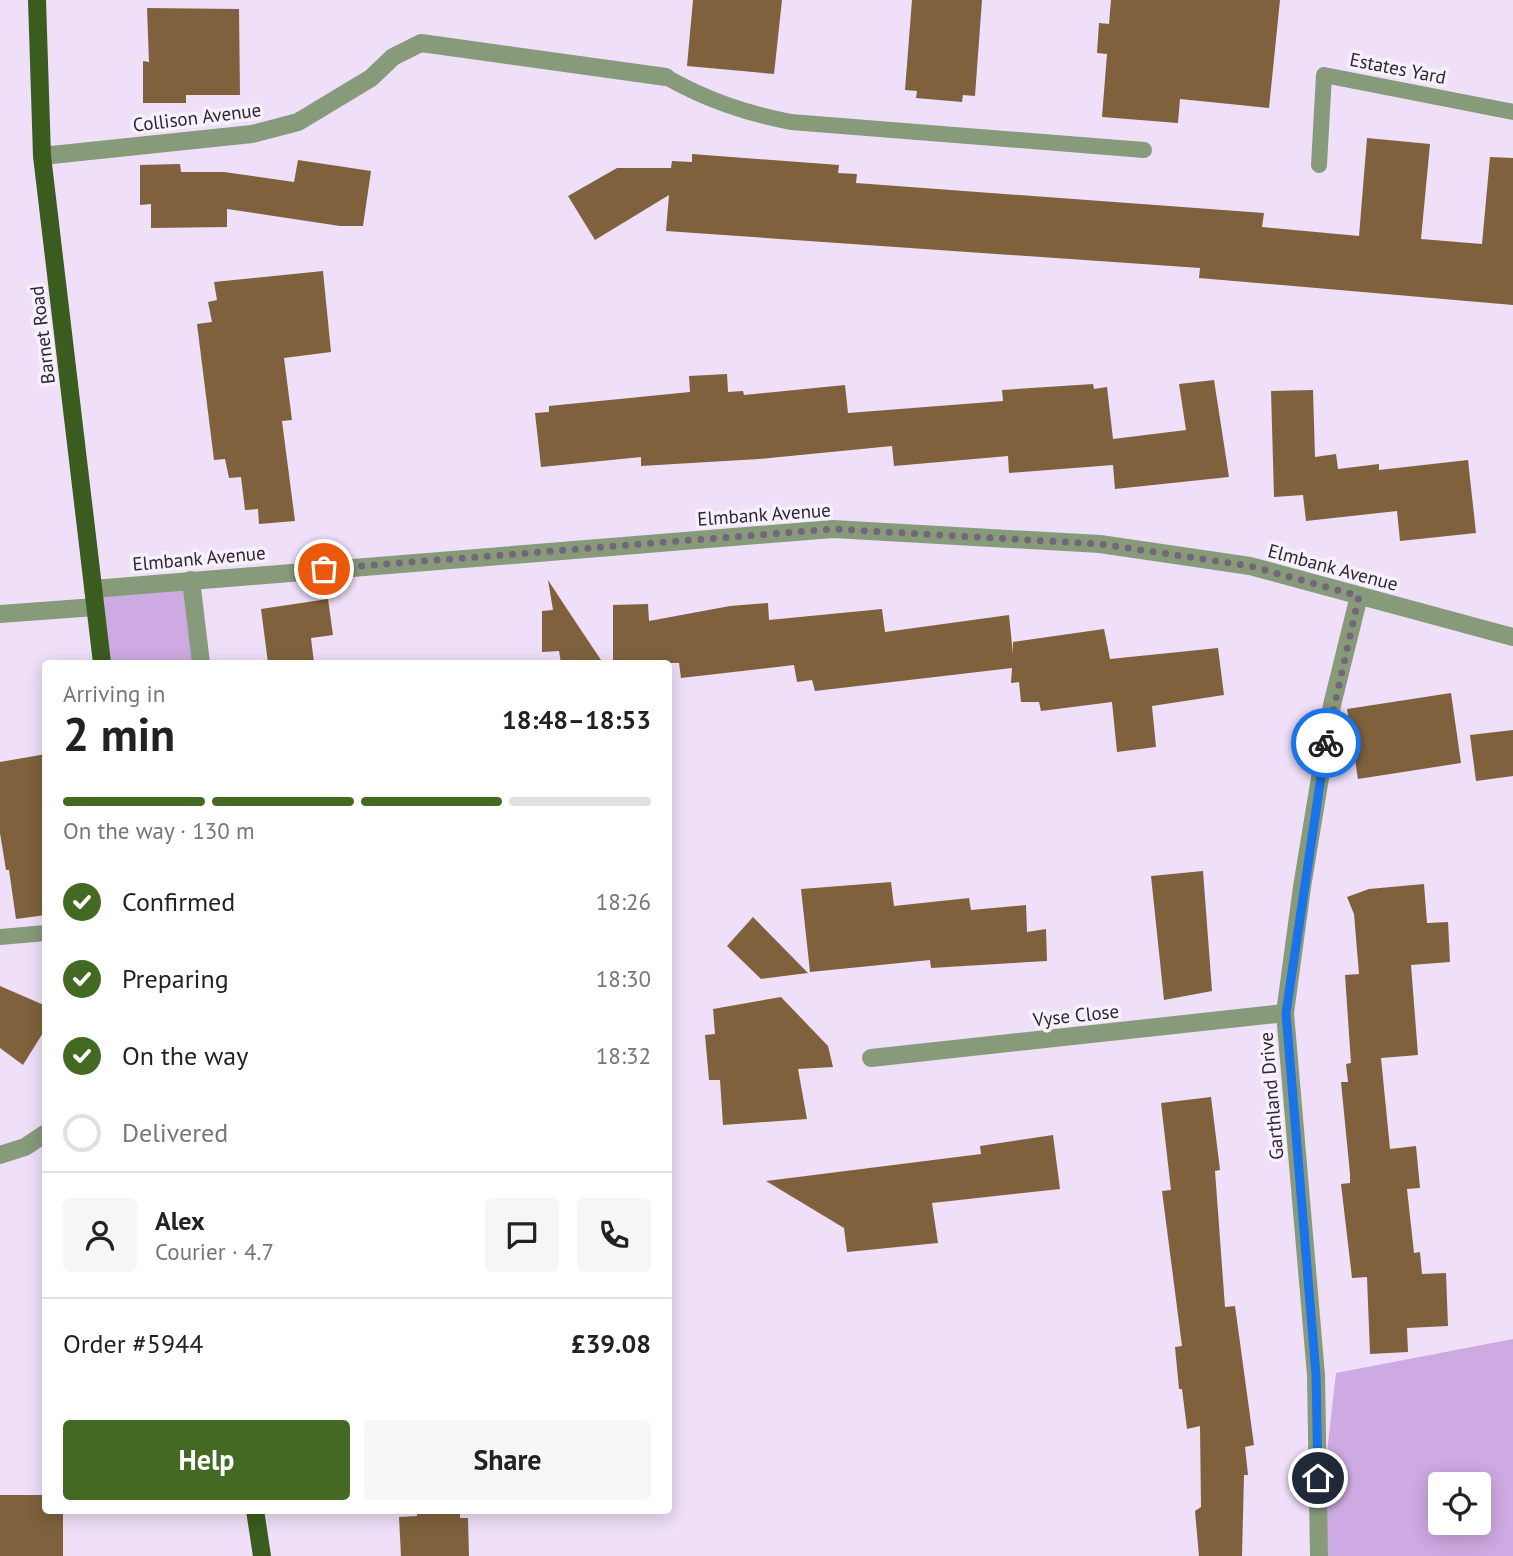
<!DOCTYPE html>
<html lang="en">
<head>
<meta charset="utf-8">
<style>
  :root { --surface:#fff; --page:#f6f6f6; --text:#222; --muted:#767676; --line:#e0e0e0; --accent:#436923 }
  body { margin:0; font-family:"PT Sans",sans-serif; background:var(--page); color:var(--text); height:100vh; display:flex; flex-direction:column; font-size:26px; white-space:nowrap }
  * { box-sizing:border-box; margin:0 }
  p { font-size:23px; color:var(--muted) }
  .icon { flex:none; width:38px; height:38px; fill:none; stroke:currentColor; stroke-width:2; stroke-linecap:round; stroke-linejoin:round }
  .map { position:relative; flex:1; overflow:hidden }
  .panel { position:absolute; left:42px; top:660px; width:630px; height:854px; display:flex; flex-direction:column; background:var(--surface); border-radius:7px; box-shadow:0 4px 18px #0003 }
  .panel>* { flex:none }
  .controls { position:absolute; left:1428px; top:1472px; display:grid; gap:14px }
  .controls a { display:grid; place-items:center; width:63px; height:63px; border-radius:7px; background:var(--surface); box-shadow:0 4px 18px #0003; font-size:35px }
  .pin { position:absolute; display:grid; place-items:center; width:60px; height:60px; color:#fff; margin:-30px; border:4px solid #fff; border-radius:50%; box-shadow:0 2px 7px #0007 }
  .courier { position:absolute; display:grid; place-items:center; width:70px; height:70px; margin:-35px; border:5px solid #1a73e8; border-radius:50%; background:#fff; color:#222; box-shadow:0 2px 9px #0007 }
  .overview em { font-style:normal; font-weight:700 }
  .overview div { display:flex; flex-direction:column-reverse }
  .overview { display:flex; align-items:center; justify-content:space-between; height:119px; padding:0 21px }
  h1 { font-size:46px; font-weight:700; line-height:52px }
  .bar { display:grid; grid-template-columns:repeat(4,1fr); gap:10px 7px; align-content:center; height:84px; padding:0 21px }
  .bar i { height:9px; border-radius:5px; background:var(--line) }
  .bar .selected { background:var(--accent) }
  .bar p { grid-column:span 4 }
  .line { display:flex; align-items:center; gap:18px; padding:0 21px; border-top:2px solid var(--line) }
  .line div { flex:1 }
  .round { display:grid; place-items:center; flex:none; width:74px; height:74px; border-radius:7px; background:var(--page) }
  ol { padding:0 21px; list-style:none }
  li { display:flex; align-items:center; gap:21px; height:77px }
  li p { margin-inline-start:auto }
  li .icon { padding:7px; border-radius:50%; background:var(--accent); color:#fff; stroke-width:4 }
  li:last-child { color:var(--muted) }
  li i { width:38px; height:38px; border:4px solid var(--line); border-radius:50% }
  .button { display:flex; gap:14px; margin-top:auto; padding:14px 21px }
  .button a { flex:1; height:80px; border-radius:7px; background:var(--accent); color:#fff; font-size:28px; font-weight:700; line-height:80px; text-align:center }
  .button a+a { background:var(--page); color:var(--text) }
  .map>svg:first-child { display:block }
</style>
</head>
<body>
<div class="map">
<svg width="1513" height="1556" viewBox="0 0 1513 1556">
  <rect width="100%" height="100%" fill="#efdff9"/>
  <g fill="#cdaae2" fill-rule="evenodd">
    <path d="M191 580 201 663H102L93 589Z"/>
    <path d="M1513 1339V1556H1318V1532L1336 1373ZM1440 1484H1479V1522H1440Z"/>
  </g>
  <g fill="#7f623d">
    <path d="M693 0H782L774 74 687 66Z"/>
    <path d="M912 0H982L975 96 963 95 962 102 916 98 917 91 905 90Z"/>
    <path d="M1111 0H1280L1269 108 1180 99 1178 123 1102 117 1107 54 1097 53 1099 23 1109 24Z"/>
    <path d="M147 8 239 9 240 95H186V103H143V61L149 62Z"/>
    <path d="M1367 138 1430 144 1421 239 1482 244 1490 157 1513 158V305L1199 278 1200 268 666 231 669 195 595 240 568 196 617 168H671L672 161 692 162V154L839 165 838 173 857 174 856 183 1264 213 1262 227 1359 236Z"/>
    <path d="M298 160 371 171 363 226H340L227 209V227L151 228V204L140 205V165L180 164 181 172H224L294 182Z"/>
    <path d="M323 271 331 352 284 358 292 420 282 421 295 521 259 524 258 509 245 510 241 477 229 478 225 459 214 460 197 324 212 322 208 302 217 300 214 282Z"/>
    <path d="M727 374 728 392 743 391 744 395 845 385 848 413 1003 401 1002 390 1093 384 1094 389 1107 387 1113 439 1186 430 1179 384 1214 380 1229 477 1115 489 1113 465 1009 473 1008 456 894 466 892 446 759 459 641 466V457L541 467 535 413 549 412V406L690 392 689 376Z"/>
    <path d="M1313 390 1315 457 1336 454 1338 469 1379 464V470L1468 460 1476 533 1400 541 1397 511 1306 521 1303 495 1274 497 1271 391Z"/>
    <path d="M548 580 567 609 603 663H561L559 651 542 652V611L553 610Z"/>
    <path d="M328 599 333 635 311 638 314 663H268L261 609Z"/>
    <path d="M768 603 769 620 882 609 885 632 1009 615 1013 654V642L1104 629 1110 659 1218 648 1224 695 1152 706 1156 747 1117 752 1112 702 1041 711 1039 702H1021L1019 682 1011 683 1012 668 815 691 812 680 797 682 794 665 681 678 679 663H613V605L648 604 649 621 730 606Z"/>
    <path d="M1451 693 1461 763 1358 779 1347 709Z"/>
    <path d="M1513 730V776L1476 781 1470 735Z"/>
    <path d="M46 754V915L16 919 9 870H6L0 833V762Z"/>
    <path d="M1203 871 1212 991 1164 1000 1151 876Z"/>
    <path d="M891 882 894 906 969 898 971 910 1026 905 1027 932 1046 929 1047 961 931 968 930 960 810 972 801 889Z"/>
    <path d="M1424 884 1427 923 1448 922 1450 962 1411 965 1418 1055 1381 1058 1390 1149 1416 1146 1420 1188 1407 1189 1414 1253 1420 1252 1422 1274 1446 1273 1448 1326 1407 1328 1408 1352 1370 1354 1367 1277 1352 1278 1341 1184 1350 1183V1174L1341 1082H1348L1346 1064 1351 1063 1345 975 1359 974 1354 914 1347 897 1369 889Z"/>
    <path d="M753 917 808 973 761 979 727 946Z"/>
    <path d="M0 986 46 1006V1028L23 1065 0 1048Z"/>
    <path d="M781 997 828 1046 833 1067 798 1069 807 1119 723 1125 720 1080H709L705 1035 715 1034 713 1009Z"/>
    <path d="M1211 1097 1220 1170 1215 1171 1225 1307 1235 1306 1254 1445 1245 1447 1248 1475H1244L1242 1556H1199L1195 1511 1201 1507 1200 1426 1187 1429 1182 1389H1179L1175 1347 1182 1346 1162 1191 1171 1190 1161 1103Z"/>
    <path d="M1053 1135 1060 1189 932 1203 938 1243 847 1252 844 1228 766 1181 981 1154 980 1146Z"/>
    <path d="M0 1495H46V1510H63V1556H0Z"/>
    <path d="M417 1510H460V1518H468L469 1556H401L399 1517 417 1516Z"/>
  </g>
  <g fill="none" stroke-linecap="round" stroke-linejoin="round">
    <g stroke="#879b7b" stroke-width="16">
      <path d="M666 77C707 100 745 113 791 122L1144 150"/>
      <path d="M1319 165 1324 75 1513 112"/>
      <path d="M0 937 46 933"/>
    </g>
    <g stroke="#879b7b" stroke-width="18">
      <path d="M42 156 252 134 298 122 371 78 393 57 421 43 666 77"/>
      <path d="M191 580 201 663"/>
      <path d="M93 589 833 529 1100 544 1250 566 1513 637"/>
      <path d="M0 614 95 607"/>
      <path d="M871 1058 1285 1013"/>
      <path d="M0 1155 25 1147 46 1133"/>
      <path d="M1319 1556 1316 1375 1285 1013 1302 887 1332 705 1359 596"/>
    </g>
    <g stroke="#3b5c1f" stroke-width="18">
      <path d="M37 0 42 156 102 663"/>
      <path d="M255 1510 262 1556"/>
    </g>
  </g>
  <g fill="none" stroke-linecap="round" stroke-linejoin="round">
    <path stroke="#73667a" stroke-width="7" stroke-dasharray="0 12.6" d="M324 569 833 529 1100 544 1250 566 1359 596 1326 743"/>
    <path stroke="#1a73e8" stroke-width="9" d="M1318 1478 1316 1375 1286 1013 1326 743"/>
  </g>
  <g text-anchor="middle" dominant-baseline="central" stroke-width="7" stroke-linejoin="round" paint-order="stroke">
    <g font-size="19" fill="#302535" stroke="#f6f1fa">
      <text transform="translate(1398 68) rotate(11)">Estates Yard</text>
      <text transform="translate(197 117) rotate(-7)">Collison Avenue</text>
      <text transform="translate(42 335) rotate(-97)">Barnet Road</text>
      <text transform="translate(764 514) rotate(-4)">Elmbank Avenue</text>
      <text transform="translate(199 558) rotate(-5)">Elmbank Avenue</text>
      <text transform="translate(1333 567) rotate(15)">Elmbank Avenue</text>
      <text transform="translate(1076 1015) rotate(-6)">Vyse Close</text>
      <text transform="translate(1271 1096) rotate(-95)">Garthland Drive</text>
    </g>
  </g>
</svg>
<div class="controls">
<a><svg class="icon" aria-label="locate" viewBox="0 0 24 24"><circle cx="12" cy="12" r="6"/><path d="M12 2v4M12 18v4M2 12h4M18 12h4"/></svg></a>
</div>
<div class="pin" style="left:324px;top:569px;background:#ea580c"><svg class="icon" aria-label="bag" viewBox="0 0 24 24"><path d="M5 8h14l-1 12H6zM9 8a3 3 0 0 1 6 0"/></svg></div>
<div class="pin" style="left:1318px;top:1478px;background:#1f2937"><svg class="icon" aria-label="home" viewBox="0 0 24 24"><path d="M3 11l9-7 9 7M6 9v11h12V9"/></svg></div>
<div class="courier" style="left:1326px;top:743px"><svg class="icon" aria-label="bike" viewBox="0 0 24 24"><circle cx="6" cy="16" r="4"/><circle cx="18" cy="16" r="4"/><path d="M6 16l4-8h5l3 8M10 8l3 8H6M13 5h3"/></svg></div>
<section class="panel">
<div class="overview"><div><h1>2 min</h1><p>Arriving in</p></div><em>18:48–18:53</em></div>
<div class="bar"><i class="selected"></i><i class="selected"></i><i class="selected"></i><i></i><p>On the way · 130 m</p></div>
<ol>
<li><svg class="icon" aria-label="check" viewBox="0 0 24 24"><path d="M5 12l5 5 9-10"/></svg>Confirmed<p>18:26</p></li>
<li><svg class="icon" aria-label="check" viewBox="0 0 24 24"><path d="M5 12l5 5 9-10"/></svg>Preparing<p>18:30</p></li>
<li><svg class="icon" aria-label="check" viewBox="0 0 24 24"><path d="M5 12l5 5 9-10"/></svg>On the way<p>18:32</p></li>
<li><i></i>Delivered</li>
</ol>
<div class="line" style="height:126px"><a class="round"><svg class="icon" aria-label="person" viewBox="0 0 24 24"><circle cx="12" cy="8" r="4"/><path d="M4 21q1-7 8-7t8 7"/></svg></a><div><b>Alex</b><p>Courier · 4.7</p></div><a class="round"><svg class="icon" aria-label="chat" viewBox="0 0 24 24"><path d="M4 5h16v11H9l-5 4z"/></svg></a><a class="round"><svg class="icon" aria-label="phone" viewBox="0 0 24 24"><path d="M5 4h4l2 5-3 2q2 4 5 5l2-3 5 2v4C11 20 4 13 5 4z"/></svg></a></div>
<div class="line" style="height:91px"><div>Order #5944</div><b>£39.08</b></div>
<div class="button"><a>Help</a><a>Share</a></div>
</section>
</div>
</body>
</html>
